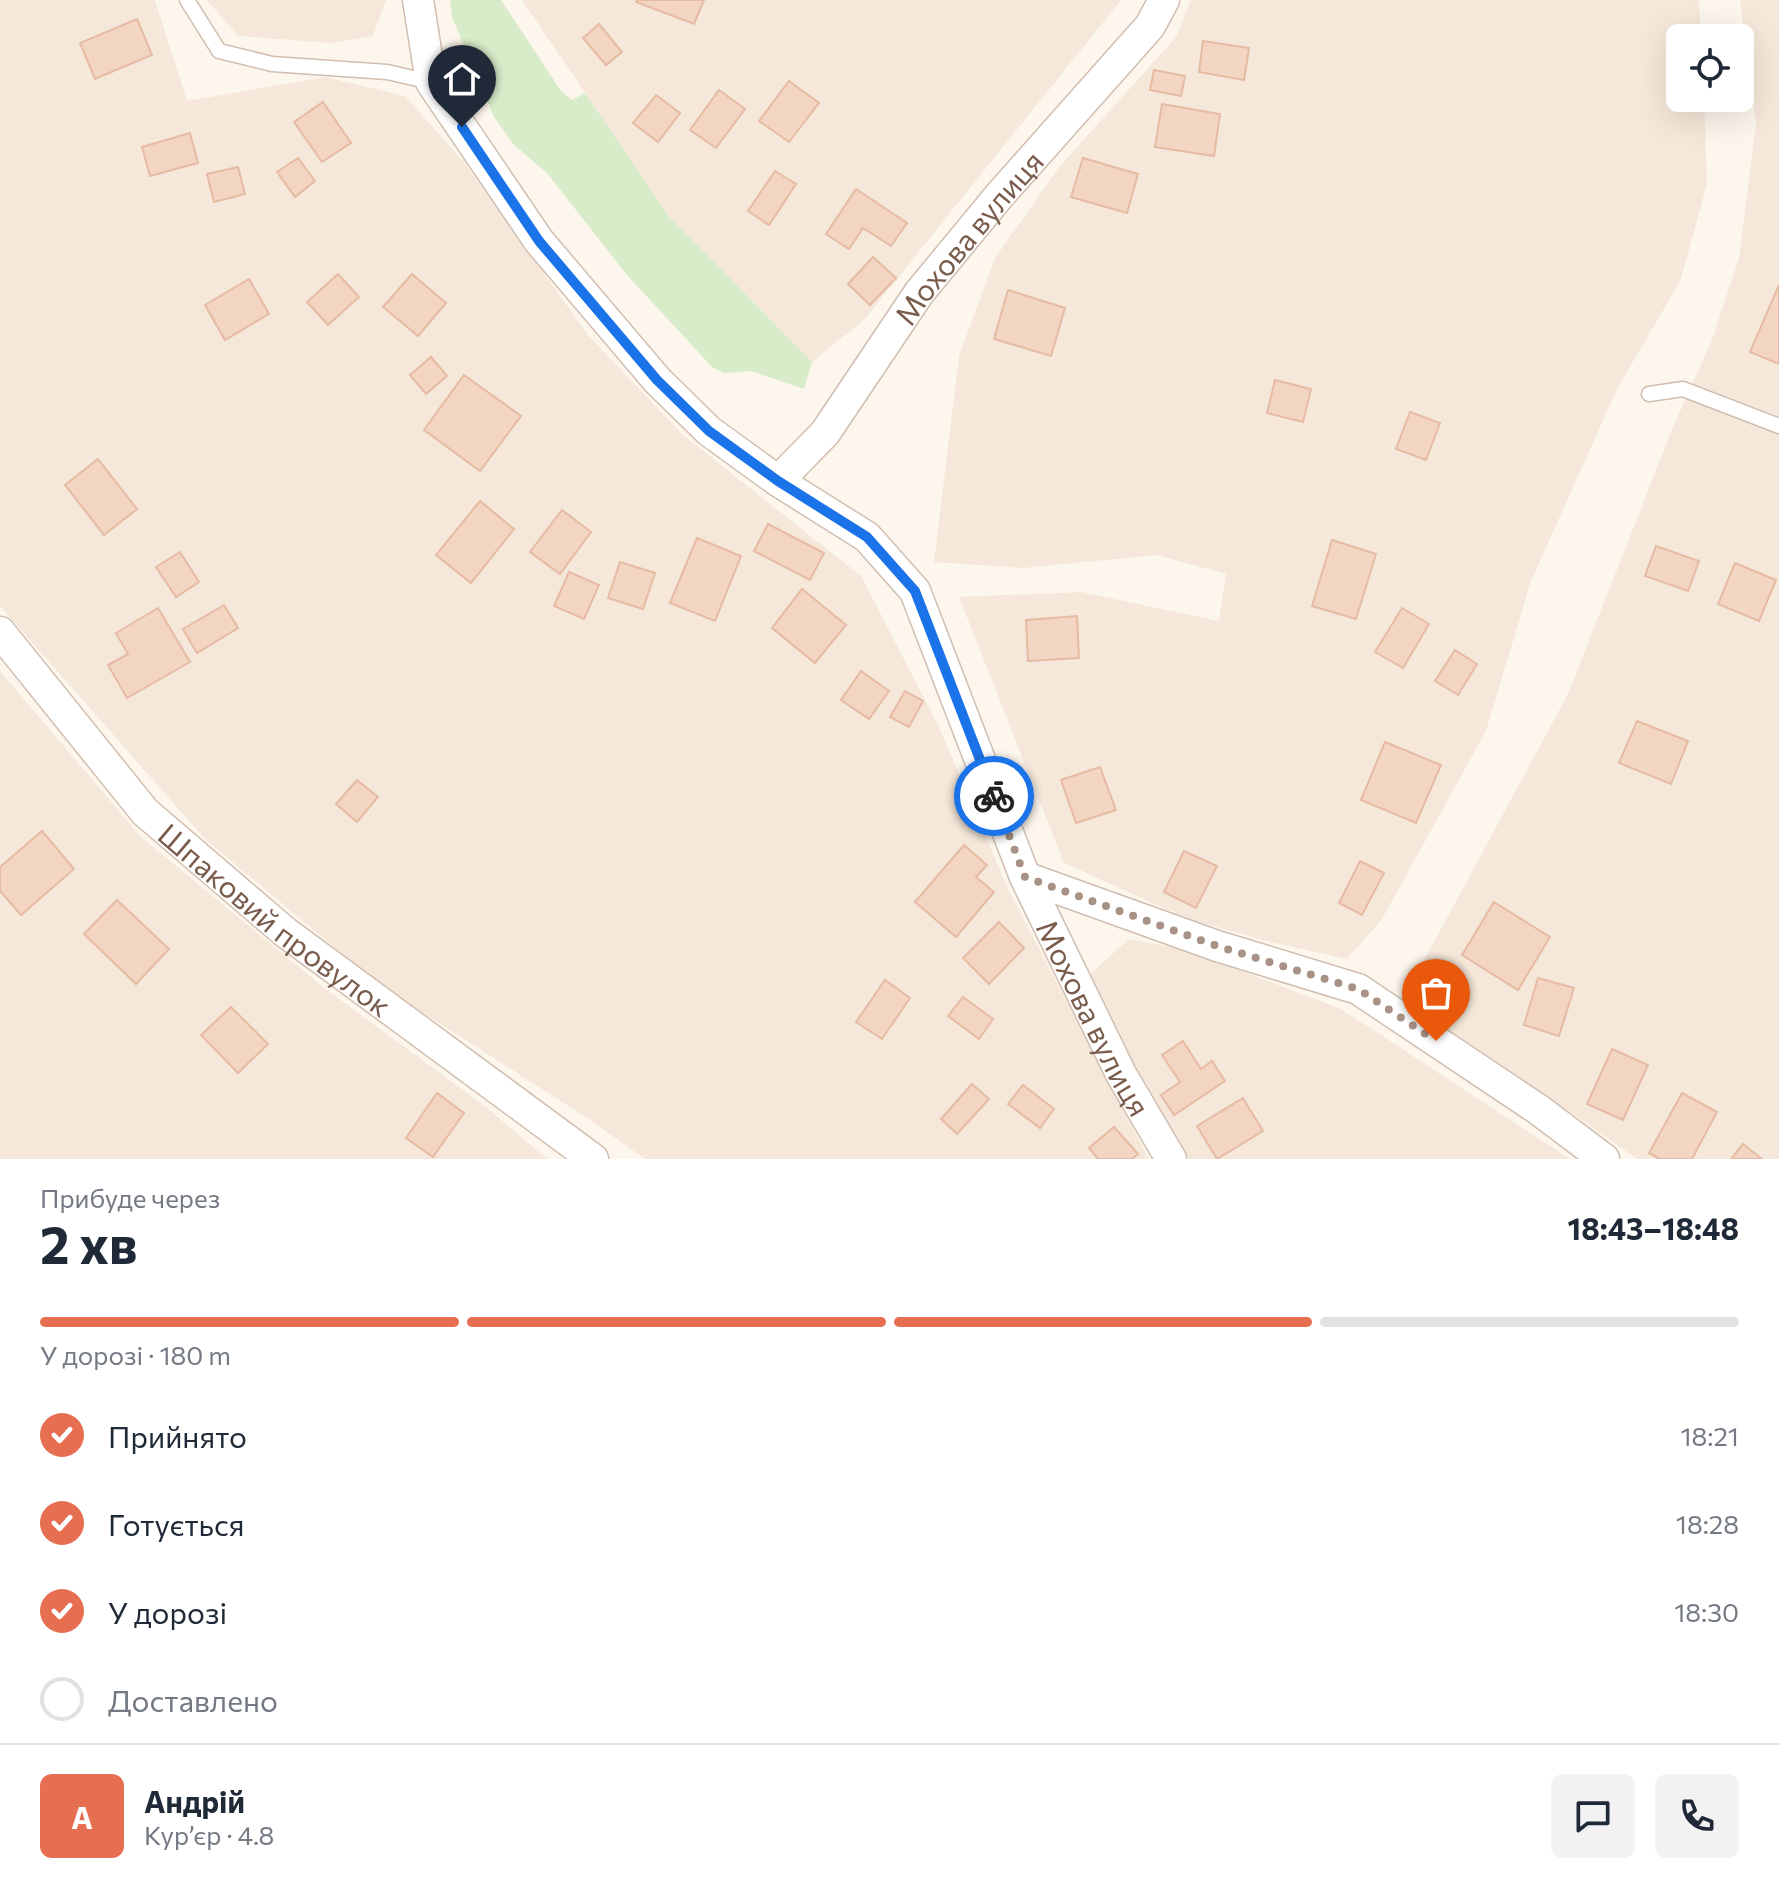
<!DOCTYPE html>
<html lang="uk">
<head>
<meta charset="utf-8">
<style>
  :root { --surface:#fff; --page:#f2f2f3; --text:#1f2937; --muted:#747a83; --line:#e0e1e3; --accent:#e76f51 }
  body { margin:0; font-family:Commissioner,sans-serif; background:var(--page); color:var(--text); height:100vh; display:flex; flex-direction:column; font-size:30px; white-space:nowrap }
  * { box-sizing:border-box; margin:0 }
  p { font-size:26px; color:var(--muted) }
  .icon { flex:none; width:44px; height:44px; fill:none; stroke:currentColor; stroke-width:2; stroke-linecap:round; stroke-linejoin:round }
  .map { position:relative; height:1159px; overflow:hidden }
  .panel { display:flex; flex-direction:column; background:var(--surface); flex:1 }
  .panel>* { flex:none }
  .fabs { position:absolute; left:1666px; top:24px; display:grid; gap:16px }
  .fabs a { display:grid; place-items:center; width:88px; height:88px; border-radius:12px; background:var(--surface); box-shadow:0 8px 32px #0002; font-size:40px }
  .pin { position:absolute; display:grid; place-items:center; width:68px; height:68px; color:#fff; margin:-82px -34px; border-radius:50% 50% 50% 0; rotate:-45deg; box-shadow:0 0 8px #0007 }
  .pin .icon { rotate:45deg }
  .courier { position:absolute; display:grid; place-items:center; width:80px; height:80px; margin:-40px; border:6px solid #1a73e8; border-radius:50%; background:#fff; color:#222; box-shadow:0 2px 10px #0007 }
  .overview em { font-style:normal; font-weight:700 }
  .overview div { display:flex; flex-direction:column-reverse }
  .overview { display:flex; align-items:center; justify-content:space-between; height:136px; padding:0 40px }
  h1 { font-size:52px; font-weight:700; line-height:60px }
  .bar { display:grid; grid-template-columns:repeat(4,1fr); gap:12px 8px; align-content:center; height:96px; padding:0 40px }
  .bar i { height:10px; border-radius:6px; background:var(--line) }
  .bar .active { background:var(--accent) }
  .bar p { grid-column:span 4 }
  .line { display:flex; align-items:center; gap:20px; padding:0 40px; border-top:2px solid var(--line) }
  .line div { flex:1 }
  .round { display:grid; place-items:center; flex:none; width:84px; height:84px; border-radius:12px; background:var(--page) }
  ol { padding:0 40px; list-style:none }
  li { display:flex; align-items:center; gap:24px; height:88px }
  li p { margin-inline-start:auto }
  li .icon { padding:8px; border-radius:50%; background:var(--accent); color:#fff; stroke-width:4 }
  li:last-child { color:var(--muted) }
  li i { width:44px; height:44px; border:4px solid var(--line); border-radius:50% }
  .map>svg:first-child { display:block }
</style>
</head>
<body>
<div class="map">
<svg width="1779" height="1159" viewBox="0 0 1779 1159">
  <rect width="100%" height="100%" fill="#fdf6ec"/>
  <g fill="#f5e8da">
    <path d="M0 0H155L187 101 325 77 405 96 463 161 589 336 683 435 861 576 939 727 1008 889 1149 1159H645L584 1116 378 984 205 839 0 606Z"/>
    <path d="M207 0H386L373 36 332 43 238 36Z"/>
    <path d="M522 0H1121L865 319 812 362 668 215Z"/>
    <path d="M1191 0H1699L1701 38H1680V98H1704L1707 184 1680 282 1619 385 1531 581 1486 731 1382 919 1347 959 1266 941 1186 918 1064 863 959 597 1081 592 1219 621 1226 574 1157 555 1023 568 934 562 959 356 995 258 1060 166 1176 37Z"/>
    <path d="M1740 0H1779V1159H1637L1539 1090 1401 1003 1568 694 1673 427 1712 340 1739 258 1756 124Z"/>
    <path d="M0 671 141 837 323 987 486 1107 547 1159H0Z"/>
    <path d="M1129 939 1187 950 1341 1009 1570 1159H1189L1150 1095 1090 974Z"/>
  </g>
  <path fill="#d8ecc9" d="M450 0H501L561 91 572 100 585 93 668 215 812 362 804 389 751 371 724 373 712 367 627 275 547 173 513 144 494 117 452 17Z"/>
  <g fill="#f3d5c3" stroke="#e6bba3" stroke-width="2">
    <path d="M637 0H704L694 24 636 2Z"/>
    <path d="M137 19 152 55 95 79 80 43Z"/>
    <path d="M599 24 622 52 606 65 583 38Z"/>
    <path d="M1203 41 1249 48 1244 80 1199 72Z"/>
    <path d="M1154 70 1185 76 1181 96 1150 90Z"/>
    <path d="M789 81 819 103 789 142 759 121Z"/>
    <path d="M719 90 745 109 716 148 690 130Z"/>
    <path d="M656 95 680 113 658 142 633 123Z"/>
    <path d="M323 102 351 143 322 162 294 122Z"/>
    <path d="M1162 104 1220 114 1214 156 1155 147Z"/>
    <path d="M190 133 198 163 150 176 142 147Z"/>
    <path d="M298 158 315 181 295 197 277 172Z"/>
    <path d="M1083 158 1138 174 1127 213 1071 197Z"/>
    <path d="M238 167 245 194 214 202 207 174Z"/>
    <path d="M775 171 796 184 769 225 748 211Z"/>
    <path d="M856 189 907 223 891 246 863 228 849 249 826 234Z"/>
    <path d="M873 257 896 278 870 305 848 284Z"/>
    <path d="M338 274 359 297 328 325 307 302Z"/>
    <path d="M412 274 446 303 418 336 383 307Z"/>
    <path d="M249 279 269 314 225 340 205 305Z"/>
    <path d="M1779 285V364L1750 352Z"/>
    <path d="M1008 290 1065 308 1051 356 994 339Z"/>
    <path d="M431 357 447 376 426 394 410 375Z"/>
    <path d="M464 375 521 416 480 471 424 430Z"/>
    <path d="M1275 380 1311 389 1303 422 1267 413Z"/>
    <path d="M1410 412 1440 423 1426 460 1396 449Z"/>
    <path d="M98 459 137 509 104 535 65 485Z"/>
    <path d="M480 501 514 529 471 583 436 555Z"/>
    <path d="M562 510 591 532 560 574 530 552Z"/>
    <path d="M768 524 824 553 810 580 754 551Z"/>
    <path d="M697 538 741 556 715 621 670 603Z"/>
    <path d="M1332 540 1376 554 1356 619 1312 606Z"/>
    <path d="M1656 546 1699 561 1688 591 1645 576Z"/>
    <path d="M180 552 199 582 176 597 156 567Z"/>
    <path d="M620 562 655 573 643 609 608 598Z"/>
    <path d="M1735 563 1776 580 1759 621 1718 604Z"/>
    <path d="M569 572 599 585 584 619 554 606Z"/>
    <path d="M802 589 846 625 815 663 772 628Z"/>
    <path d="M224 605 238 628 197 653 183 629Z"/>
    <path d="M158 608 190 662 127 698 108 665 128 654 116 633Z"/>
    <path d="M1402 608 1429 624 1403 668 1375 652Z"/>
    <path d="M1077 616 1079 658 1028 661 1026 620Z"/>
    <path d="M1455 650 1477 664 1458 695 1435 681Z"/>
    <path d="M861 671 889 691 869 719 841 700Z"/>
    <path d="M905 691 923 701 909 727 890 717Z"/>
    <path d="M1637 721 1688 741 1671 784 1619 763Z"/>
    <path d="M1385 742 1441 765 1416 823 1361 800Z"/>
    <path d="M1100 767 1116 810 1076 823 1061 780Z"/>
    <path d="M357 780 378 797 357 822 336 804Z"/>
    <path d="M42 831 74 869 21 915 0 891V867Z"/>
    <path d="M964 845 987 865 976 877 994 892 956 937 915 902Z"/>
    <path d="M1184 851 1217 866 1196 908 1164 892Z"/>
    <path d="M1360 861 1384 873 1362 915 1339 903Z"/>
    <path d="M117 900 169 949 136 984 84 934Z"/>
    <path d="M1494 902 1550 937 1518 990 1462 955Z"/>
    <path d="M999 922 1024 948 989 984 963 958Z"/>
    <path d="M1538 978 1574 988 1559 1036 1524 1025Z"/>
    <path d="M885 980 910 998 882 1039 856 1022Z"/>
    <path d="M963 997 993 1019 979 1039 948 1016Z"/>
    <path d="M231 1007 268 1044 238 1073 201 1035Z"/>
    <path d="M1183 1041 1201 1069 1212 1061 1225 1081 1174 1115 1161 1095 1180 1082 1162 1055Z"/>
    <path d="M1612 1049 1648 1065 1623 1120 1587 1104Z"/>
    <path d="M972 1084 989 1099 957 1134 941 1119Z"/>
    <path d="M1023 1085 1054 1109 1040 1128 1008 1104Z"/>
    <path d="M437 1093 464 1113 433 1157 406 1138Z"/>
    <path d="M1682 1093 1717 1112 1692 1159H1660L1649 1153Z"/>
    <path d="M1243 1098 1263 1131 1217 1159 1197 1126Z"/>
    <path d="M1114 1127 1138 1154 1132 1159H1098L1089 1148Z"/>
    <path d="M1743 1144 1762 1159H1731Z"/>
  </g>
  <g fill="none" stroke-linecap="round" stroke-linejoin="round">
    <defs>
      <g id="service">
        <path d="M187 0 219 51 272 64 387 72 431 82"/>
        <path d="M1649 394 1683 389 1779 426"/>
      </g>
      <g id="minor">
        <path id="s1" d="M418 0 431 82 539 241 657 380 709 431 778 481 867 537 915 591 1025 877 1121 1074 1171 1159"/>
        <path id="s2" d="M778 481 825 433 919 293 999 196 1150 26 1164 0"/>
        <path id="s3" d="M0 632 145 812 285 932 593 1159"/>
        <path d="M1025 877 1217 946 1358 989 1539 1110 1604 1159"/>
      </g>
    </defs>
    <use href="#service" stroke="#d1beb0" stroke-width="17"/>
    <use href="#minor" stroke="#d1beb0" stroke-width="33"/>
    <use href="#service" stroke="#fff" stroke-width="14"/>
    <use href="#minor" stroke="#fff" stroke-width="30"/>
  </g>
  <g fill="none" stroke-linecap="round" stroke-linejoin="round">
    <path stroke="#a89285" stroke-width="8" stroke-dasharray="0 14.4" d="M994 796 1025 877 1217 946 1358 989 1436 1041"/>
    <path stroke="#1a73e8" stroke-width="10" d="M462 127 539 241 657 380 709 431 778 481 867 537 915 591 994 796"/>
  </g>
  <g text-anchor="middle" dominant-baseline="central" stroke-width="6" stroke-linejoin="round" paint-order="stroke">
    <g font-size="30" fill="#7a5c4d" stroke="#fffaf3">
      <text stroke="none"><textPath href="#s2" startOffset="310">Мохова вулиця</textPath></text>
      <text stroke="none"><textPath href="#s3" startOffset="400">Шпаковий провулок</textPath></text>
      <text stroke="none"><textPath href="#s1" startOffset="1256">Мохова вулиця</textPath></text>
    </g>
  </g>
</svg>
<div class="fabs">
<a><svg class="icon" aria-label="locate" viewBox="0 0 24 24"><circle cx="12" cy="12" r="6"/><path d="M12 2v4M12 18v4M2 12h4M18 12h4"/></svg></a>
</div>
<div class="pin" style="left:1436px;top:1041px;background:#ea580c"><svg class="icon" aria-label="bag" viewBox="0 0 24 24"><path d="M5 8h14l-1 12H6zM9 8a3 3 0 0 1 6 0"/></svg></div>
<div class="pin" style="left:462px;top:127px;background:#1f2937"><svg class="icon" aria-label="home" viewBox="0 0 24 24"><path d="M3 11l9-7 9 7M6 9v11h12V9"/></svg></div>
<div class="courier" style="left:994px;top:796px"><svg class="icon" aria-label="bike" viewBox="0 0 24 24"><circle cx="6" cy="16" r="4"/><circle cx="18" cy="16" r="4"/><path d="M6 16l4-8h5l3 8M10 8l3 8H6M13 5h3"/></svg></div>
</div>
<section class="panel">
<div class="overview"><div><h1>2 хв</h1><p>Прибуде через</p></div><em>18:43–18:48</em></div>
<div class="bar"><i class="active"></i><i class="active"></i><i class="active"></i><i></i><p>У дорозі · 180 m</p></div>
<ol>
<li><svg class="icon" aria-label="check" viewBox="0 0 24 24"><path d="M5 12l5 5 9-10"/></svg>Прийнято<p>18:21</p></li>
<li><svg class="icon" aria-label="check" viewBox="0 0 24 24"><path d="M5 12l5 5 9-10"/></svg>Готується<p>18:28</p></li>
<li><svg class="icon" aria-label="check" viewBox="0 0 24 24"><path d="M5 12l5 5 9-10"/></svg>У дорозі<p>18:30</p></li>
<li><i></i>Доставлено</li>
</ol>
<div class="line" style="height:144px"><b class="round" style="background:var(--accent);color:#fff">А</b><div><b>Андрій</b><p>Кур’єр · 4.8</p></div><a class="round"><svg class="icon" aria-label="chat" viewBox="0 0 24 24"><path d="M4 5h16v11H9l-5 4z"/></svg></a><a class="round"><svg class="icon" aria-label="phone" viewBox="0 0 24 24"><path d="M5 4h4l2 5-3 2q2 4 5 5l2-3 5 2v4C11 20 4 13 5 4z"/></svg></a></div>
</section>
</body>
</html>
